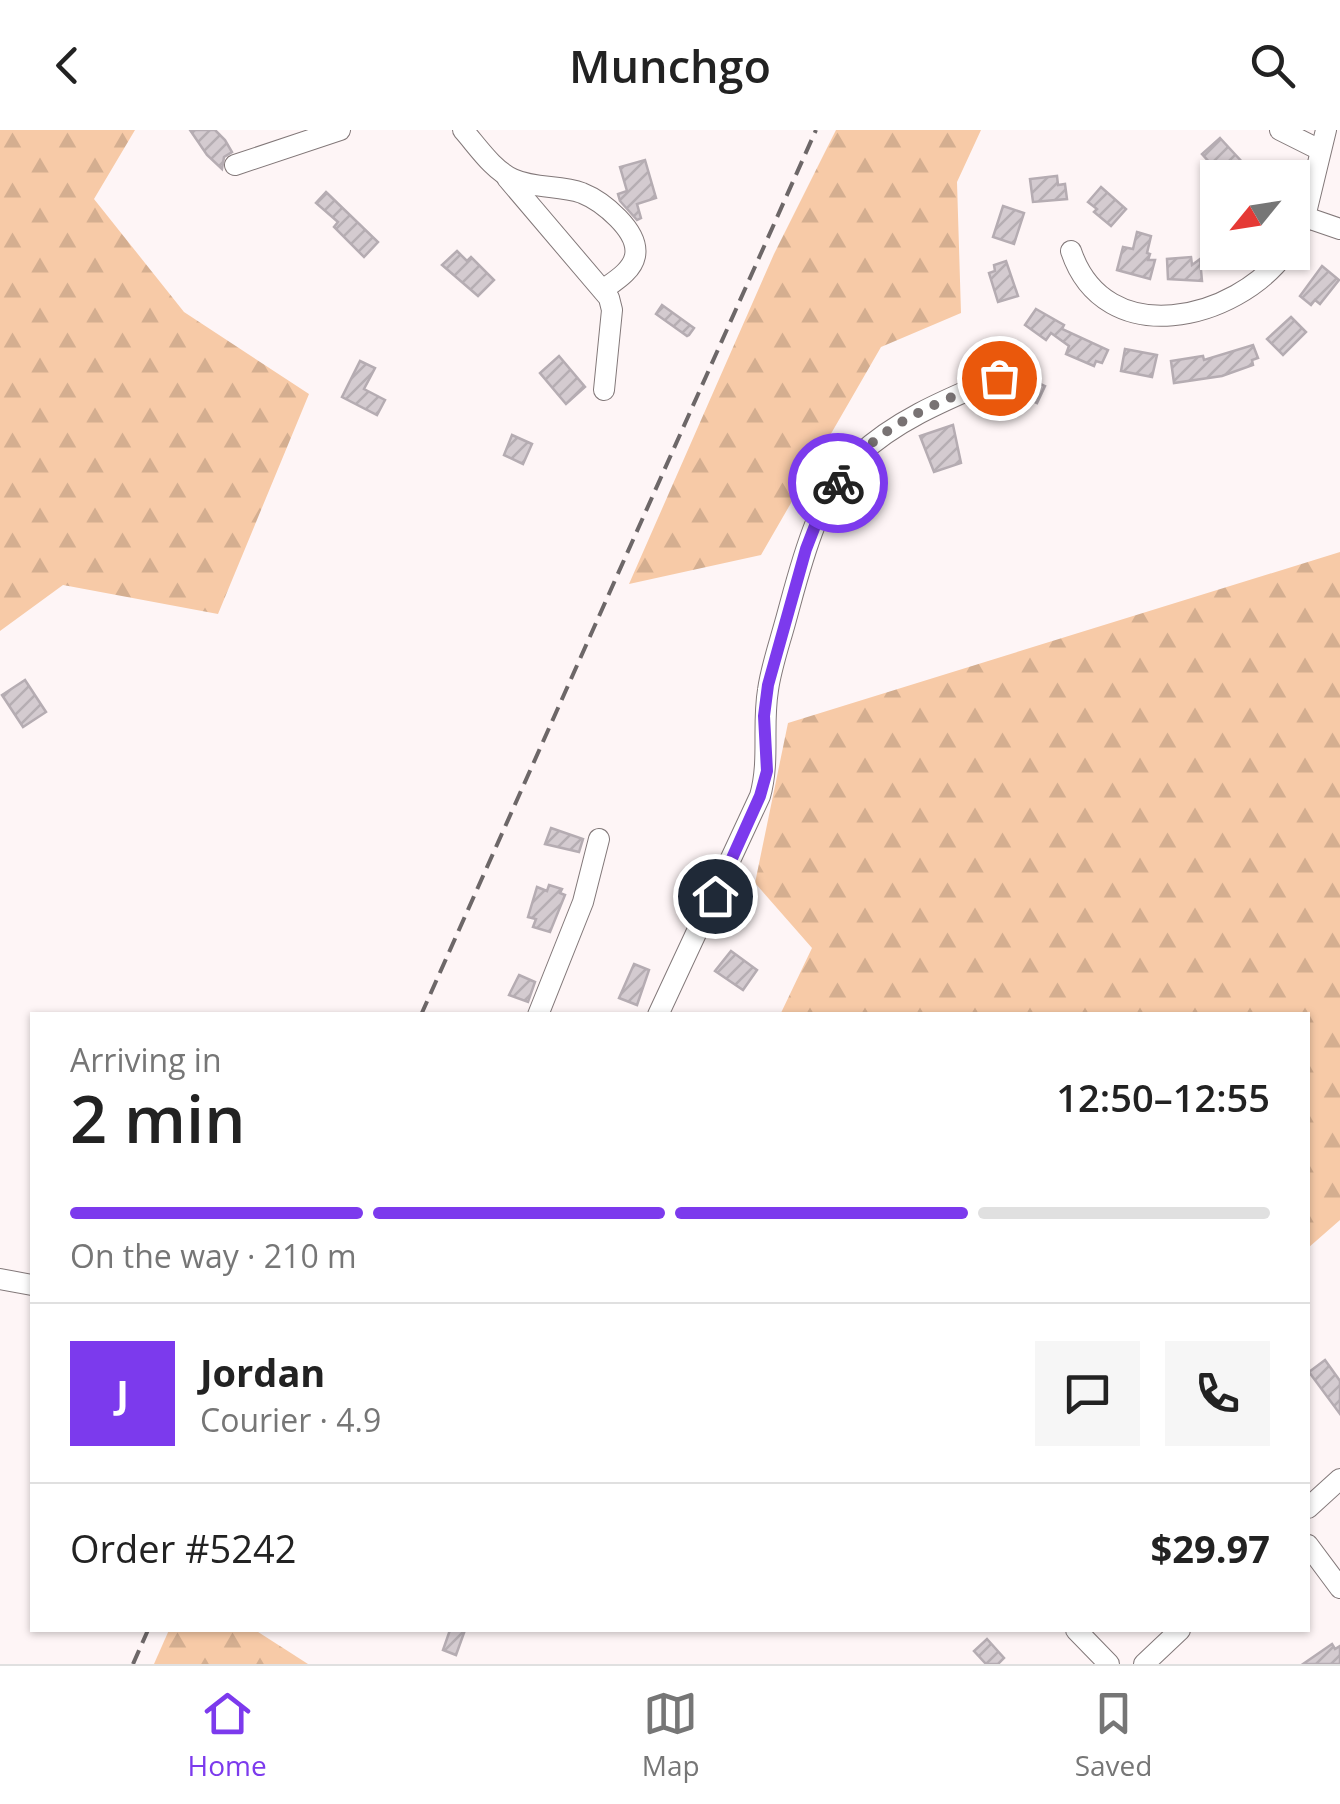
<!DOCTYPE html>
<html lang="en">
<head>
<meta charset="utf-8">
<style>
  :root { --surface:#fff; --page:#f6f6f6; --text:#222; --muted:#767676; --line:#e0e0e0; --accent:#7c3aed }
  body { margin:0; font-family:"Open Sans",sans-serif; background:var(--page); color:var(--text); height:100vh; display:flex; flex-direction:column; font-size:38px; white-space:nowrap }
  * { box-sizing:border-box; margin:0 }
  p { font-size:32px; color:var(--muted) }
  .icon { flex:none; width:55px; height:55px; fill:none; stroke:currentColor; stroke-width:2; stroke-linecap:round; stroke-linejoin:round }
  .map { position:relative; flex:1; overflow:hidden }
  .drawer { position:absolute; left:30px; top:882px; width:1280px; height:620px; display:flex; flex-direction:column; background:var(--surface); border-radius:0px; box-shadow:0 2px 8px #0004 }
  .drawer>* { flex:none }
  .needle { width:65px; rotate:240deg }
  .tools { position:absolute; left:1200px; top:30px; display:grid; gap:20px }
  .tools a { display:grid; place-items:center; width:110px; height:110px; border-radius:0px; background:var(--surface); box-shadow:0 2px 8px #0004; font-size:50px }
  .pin { position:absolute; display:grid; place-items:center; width:85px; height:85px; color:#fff; margin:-42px; border:5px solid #fff; border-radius:50%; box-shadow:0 2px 10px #0007 }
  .courier { position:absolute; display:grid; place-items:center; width:100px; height:100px; margin:-50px; border:8px solid #7c3aed; border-radius:50%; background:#fff; color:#222; box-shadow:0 2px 12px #0007 }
  .head em { font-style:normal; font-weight:600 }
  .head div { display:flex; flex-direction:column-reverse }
  .head { display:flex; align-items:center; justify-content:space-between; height:170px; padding:0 40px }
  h1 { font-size:65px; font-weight:600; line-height:75px }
  .bar { display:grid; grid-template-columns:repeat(4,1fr); gap:15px 10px; align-content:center; height:120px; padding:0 40px }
  .bar i { height:12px; border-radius:8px; background:var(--line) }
  .bar .active { background:var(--accent) }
  .bar p { grid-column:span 4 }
  .line { display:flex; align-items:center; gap:25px; padding:0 40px; border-top:2px solid var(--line) }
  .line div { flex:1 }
  .round { display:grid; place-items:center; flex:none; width:105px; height:105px; border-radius:0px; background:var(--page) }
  header { display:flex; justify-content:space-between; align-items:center; height:130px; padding:0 40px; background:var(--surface); font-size:45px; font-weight:600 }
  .tab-bar { display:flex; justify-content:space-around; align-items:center; height:140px; border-top:2px solid var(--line); background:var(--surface); font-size:28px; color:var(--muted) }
  .tab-bar a { display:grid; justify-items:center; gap:5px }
  .tab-bar .active { color:var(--accent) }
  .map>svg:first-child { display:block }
</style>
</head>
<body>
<header><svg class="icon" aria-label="back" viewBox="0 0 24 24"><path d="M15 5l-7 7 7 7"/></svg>Munchgo<svg class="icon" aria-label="search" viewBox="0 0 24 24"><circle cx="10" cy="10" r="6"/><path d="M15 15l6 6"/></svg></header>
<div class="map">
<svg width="1340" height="1534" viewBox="0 0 1340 1534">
  <defs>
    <pattern id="forest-firs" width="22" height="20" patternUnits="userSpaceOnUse" patternTransform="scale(2.5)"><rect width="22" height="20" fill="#f7caa7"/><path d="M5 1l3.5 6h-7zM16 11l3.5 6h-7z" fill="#d4ae90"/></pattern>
    <pattern id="building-hatch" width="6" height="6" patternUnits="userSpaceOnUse" patternTransform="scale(2.5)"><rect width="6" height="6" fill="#d4cbd0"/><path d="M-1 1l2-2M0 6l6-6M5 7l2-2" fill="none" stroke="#b6aeb3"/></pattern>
  </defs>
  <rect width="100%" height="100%" fill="#fef5f6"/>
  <g fill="url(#forest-firs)">
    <path d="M0 0H135L94 69 184 182 309 264 218 484 63 455 0 501Z"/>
    <path d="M836 0H981L957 52 961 183 881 217 761 425 629 454 774 124Z"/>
    <path d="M1340 422V1090L1308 1118V885H780L812 818 755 753 788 593Z"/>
    <path d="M169 1500H255L308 1534H154Z"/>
  </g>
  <g fill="url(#building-hatch)" stroke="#b5acb2" stroke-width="2.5">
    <path d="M190 0H215L225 10 232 22 224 27 222 39 207 25Z"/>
    <path d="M1220 8 1243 33 1232 44 1227 38 1220 44 1202 24Z"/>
    <path d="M645 30 656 68 637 74 641 88 637 90 620 71 618 64 627 61 620 37Z"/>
    <path d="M1057 46 1058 55 1065 54 1067 69 1033 72 1030 49Z"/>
    <path d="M1101 57 1126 79 1111 96 1094 82 1097 79 1088 72Z"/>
    <path d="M326 62 378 112 364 127 334 97 338 92 316 73Z"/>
    <path d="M1003 76 1024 83 1014 114 993 107Z"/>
    <path d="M1137 102 1151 106 1147 123 1150 124 1148 130H1155L1150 149 1117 140 1123 117 1133 119Z"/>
    <path d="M457 121 467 131 471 127 494 150 478 166 442 135Z"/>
    <path d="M1191 127 1192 135 1200 129 1202 151 1168 149 1167 129Z"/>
    <path d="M1006 131 1018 166 998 172 989 143 995 141 994 135Z"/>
    <path d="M1322 136 1339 150 1320 174 1315 170 1311 175 1300 166Z"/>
    <path d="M662 175 694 198 689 205 687 206 656 184Z"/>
    <path d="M1036 179 1064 195 1062 199 1108 220 1102 233 1096 231 1094 236 1066 224 1069 216 1051 203 1046 210 1025 195Z"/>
    <path d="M1291 187 1306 202 1283 225 1267 209Z"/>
    <path d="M1253 215 1258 228 1252 230 1253 235 1222 246 1174 253 1171 231 1203 226 1204 230Z"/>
    <path d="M1125 219 1157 225 1152 247 1121 241Z"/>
    <path d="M559 226 585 257 566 274 540 243Z"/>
    <path d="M360 231 375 238 364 259 385 270 377 285 342 267Z"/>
    <path d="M1023 246 1045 256 1037 273 1015 263Z"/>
    <path d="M953 295 961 333 934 342 920 306Z"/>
    <path d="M512 305 532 314 523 334 504 325Z"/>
    <path d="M25 550 46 582 23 597 2 565Z"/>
    <path d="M551 698 583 709 579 722 545 714Z"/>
    <path d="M549 755 562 759 560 763 565 765 550 802 533 797 536 789 528 787 537 757 547 761Z"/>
    <path d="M731 821 757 840 743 860 715 841Z"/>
    <path d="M634 834 649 840 637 875 619 868Z"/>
    <path d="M519 845 535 852 528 872 509 865Z"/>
    <path d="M1325 1230 1340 1251V1284L1309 1242Z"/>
    <path d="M450 1500H465L456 1525 443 1520Z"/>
    <path d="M987 1509 1004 1528 998 1534H986L974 1521Z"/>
    <path d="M1332 1514 1335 1519 1340 1516V1534H1303Z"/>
  </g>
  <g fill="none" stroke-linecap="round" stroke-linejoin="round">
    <defs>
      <g id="minor">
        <path d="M463 0C478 17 493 40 513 49 535 59 560 55 582 63 602 71 640 101 635 126 632 141 615 151 604 159"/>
        <path d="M1280 0 1320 20"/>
        <path d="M235 35 340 0"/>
        <path d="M507 48 609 168 612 180 604 260"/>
        <path d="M1305 87 1340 99"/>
        <path d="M1292 112 1305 87 1326 0"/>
        <path d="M1071 121C1105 222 1236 191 1286 122"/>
        <path d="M538 885 583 772 599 709"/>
        <path d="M658 885 760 666C770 631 762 596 768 560 771 538 779 515 785 493 800 439 816 366 858 326 897 289 950 268 999 247"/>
        <path d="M0 1149 32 1155"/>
        <path d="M1308 1378 1340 1349"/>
        <path d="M1308 1415 1340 1458"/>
        <path d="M1076 1500 1109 1534"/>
        <path d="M1144 1534 1180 1500"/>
      </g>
    </defs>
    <use href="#minor" stroke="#827879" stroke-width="22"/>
    <use href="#minor" stroke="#fff" stroke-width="20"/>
    <g stroke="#6d6768" stroke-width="4" stroke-dasharray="15 8" stroke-linecap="butt">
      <path d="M421 885 816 0"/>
      <path d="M133 1534 148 1500"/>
    </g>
  </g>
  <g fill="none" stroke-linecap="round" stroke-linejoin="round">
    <path stroke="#787273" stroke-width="10" stroke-dasharray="0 18" d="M838 353C870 296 942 271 999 248"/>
    <path stroke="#7c3aed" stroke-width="12" d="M715 766 760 666 767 641 764 586 768 555 806 419 818 388 838 353"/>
  </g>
</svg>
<div class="tools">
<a><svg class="needle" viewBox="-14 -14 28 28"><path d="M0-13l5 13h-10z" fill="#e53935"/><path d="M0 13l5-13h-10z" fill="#767676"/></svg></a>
</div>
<div class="pin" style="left:999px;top:248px;background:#ea580c"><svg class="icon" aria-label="bag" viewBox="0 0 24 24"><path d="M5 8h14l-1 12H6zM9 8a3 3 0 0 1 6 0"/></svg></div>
<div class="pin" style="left:715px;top:766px;background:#1f2937"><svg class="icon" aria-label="home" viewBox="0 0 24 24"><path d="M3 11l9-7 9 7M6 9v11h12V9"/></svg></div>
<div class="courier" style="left:838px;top:353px"><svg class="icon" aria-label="bike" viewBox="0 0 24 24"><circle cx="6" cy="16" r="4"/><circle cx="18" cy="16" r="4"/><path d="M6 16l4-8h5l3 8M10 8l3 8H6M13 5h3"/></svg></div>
<section class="drawer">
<div class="head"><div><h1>2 min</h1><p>Arriving in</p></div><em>12:50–12:55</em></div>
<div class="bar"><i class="active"></i><i class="active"></i><i class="active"></i><i></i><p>On the way · 210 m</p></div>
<div class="line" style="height:180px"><b class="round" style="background:var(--accent);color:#fff">J</b><div><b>Jordan</b><p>Courier · 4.9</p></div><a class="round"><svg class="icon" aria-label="chat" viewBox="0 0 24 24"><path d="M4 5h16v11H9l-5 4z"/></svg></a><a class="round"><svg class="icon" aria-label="phone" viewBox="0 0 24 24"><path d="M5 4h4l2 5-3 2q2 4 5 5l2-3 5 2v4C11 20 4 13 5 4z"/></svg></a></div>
<div class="line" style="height:130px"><div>Order #5242</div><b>$29.97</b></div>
</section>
</div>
<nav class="tab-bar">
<a class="active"><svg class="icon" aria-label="home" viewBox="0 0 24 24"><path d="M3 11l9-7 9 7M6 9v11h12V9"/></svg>Home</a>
<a><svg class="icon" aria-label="map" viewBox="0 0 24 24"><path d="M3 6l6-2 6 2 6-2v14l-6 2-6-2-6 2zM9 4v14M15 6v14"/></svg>Map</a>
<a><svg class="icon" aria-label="saved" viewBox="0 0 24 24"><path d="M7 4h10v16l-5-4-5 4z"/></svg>Saved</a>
</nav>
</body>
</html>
